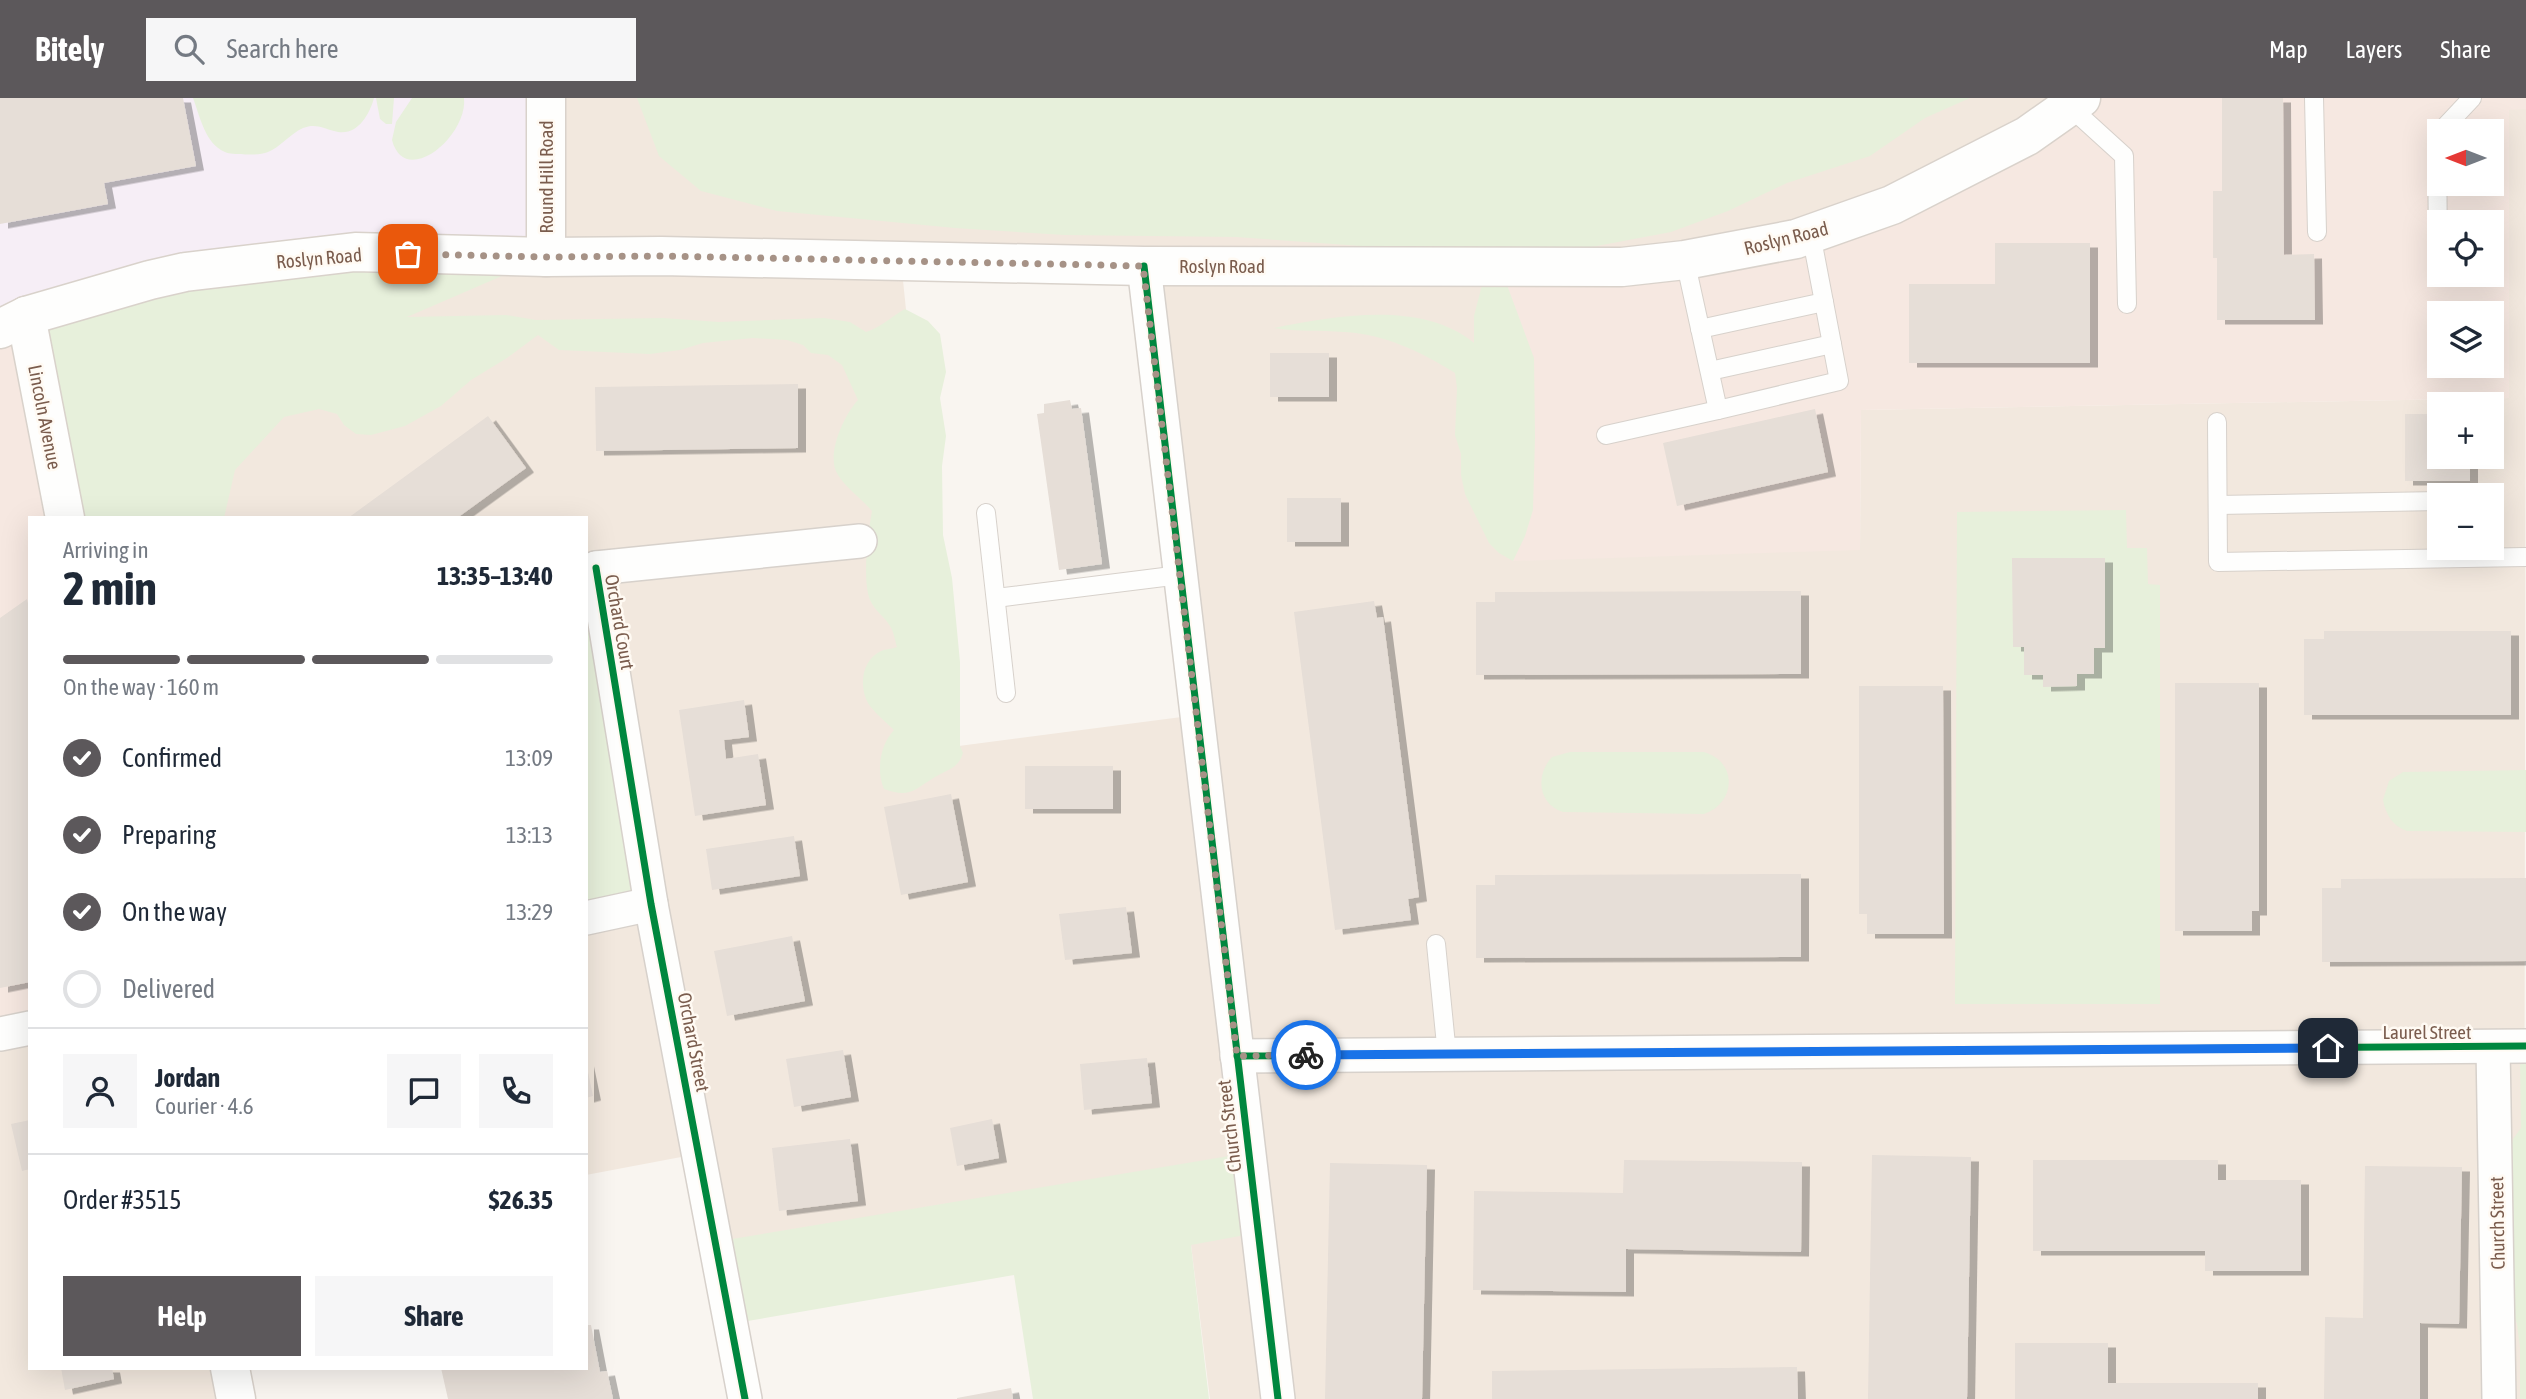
<!DOCTYPE html>
<html lang="en">
<head>
<meta charset="utf-8">
<style>
  :root { --surface:#fff; --page:#f6f6f7; --text:#1f2937; --muted:#747a83; --line:#e0e1e3; --accent:#5c585b }
  body { margin:0; font-family:"Asap Condensed",sans-serif; background:var(--page); color:var(--text); height:100vh; display:flex; flex-direction:column; font-size:26px; white-space:nowrap }
  * { box-sizing:border-box; margin:0 }
  p { font-size:23px; color:var(--muted) }
  .icon { flex:none; width:38px; height:38px; fill:none; stroke:currentColor; stroke-width:2; stroke-linecap:round; stroke-linejoin:round }
  .map { position:relative; flex:1; overflow:hidden }
  .sheet { position:absolute; left:28px; top:418px; width:560px; height:854px; display:flex; flex-direction:column; background:var(--surface); border-radius:0px; box-shadow:0 7px 28px #0002 }
  .sheet>* { flex:none }
  .needle { width:46px; rotate:270deg }
  .fabs { position:absolute; left:2427px; top:21px; display:grid; gap:14px }
  .fabs a { display:grid; place-items:center; width:77px; height:77px; border-radius:0px; background:var(--surface); box-shadow:0 7px 28px #0002; font-size:35px }
  .pin { position:absolute; display:grid; place-items:center; width:60px; height:60px; color:#fff; margin:-30px; border-radius:14px; box-shadow:0 4px 10px #0006 }
  .courier { position:absolute; display:grid; place-items:center; width:70px; height:70px; margin:-35px; border:5px solid #1a73e8; border-radius:50%; background:#fff; color:#222; box-shadow:0 2px 9px #0007 }
  .headline em { font-style:normal; font-weight:700 }
  .headline div { display:flex; flex-direction:column-reverse }
  .headline { display:flex; align-items:center; justify-content:space-between; height:119px; padding:0 35px }
  h1 { font-size:46px; font-weight:700; line-height:52px }
  .bar { display:grid; grid-template-columns:repeat(4,1fr); gap:10px 7px; align-content:center; height:84px; padding:0 35px }
  .bar i { height:9px; border-radius:5px; background:var(--line) }
  .bar .current { background:var(--accent) }
  .bar p { grid-column:span 4 }
  .line { display:flex; align-items:center; gap:18px; padding:0 35px; border-top:2px solid var(--line) }
  .line div { flex:1 }
  .round { display:grid; place-items:center; flex:none; width:74px; height:74px; border-radius:0px; background:var(--page) }
  ol { padding:0 35px; list-style:none }
  li { display:flex; align-items:center; gap:21px; height:77px }
  li p { margin-inline-start:auto }
  li .icon { padding:7px; border-radius:50%; background:var(--accent); color:#fff; stroke-width:4 }
  li:last-child { color:var(--muted) }
  li i { width:38px; height:38px; border:4px solid var(--line); border-radius:50% }
  .cta { display:flex; gap:14px; margin-top:auto; padding:14px 35px }
  .cta a { flex:1; height:80px; border-radius:0px; background:var(--accent); color:#fff; font-size:28px; font-weight:700; line-height:80px; text-align:center }
  .cta a+a { background:var(--page); color:var(--text) }
  header { display:flex; align-items:center; gap:42px; box-sizing:border-box; height:98px; padding:0 35px; background:var(--accent); color:#fff }
  header strong { font-size:33px }
  nav { display:flex; gap:38px; margin-inline-start:auto; font-size:24px }
  .search { width:490px; height:63px; background:var(--page); display:flex; align-items:center; gap:18px; box-sizing:border-box; padding:0 24px; border-radius:0px; color:var(--muted); font-size:26px }
  .map>svg:first-child { display:block }
</style>
</head>
<body>
<header>
<strong>Bitely</strong>
<div class="search"><svg class="icon" aria-label="search" viewBox="0 0 24 24"><circle cx="10" cy="10" r="6"/><path d="M15 15l6 6"/></svg>Search here</div>
<nav><a>Map</a><a>Layers</a><a>Share</a></nav>
</header>
<div class="map">
<svg width="2526" height="1301" viewBox="0 0 2526 1301">
  <defs>
    <filter id="shadow"><feDropShadow dx="8" dy="4.5" stdDeviation="0" flood-color="#0004"/></filter>
  </defs>
  <rect width="100%" height="100%" fill="#f9f5f0"/>
  <g fill="#f2e8de" fill-rule="evenodd">
    <path d="M546 0H2081L1796 141 1860 452 1861 312 2509 300V11H2526L2524 1301H1210L1191 1147 714 1144 697 1056 586 1077V420H65ZM901 163 1143 168 1197 617 951 649ZM2440 306H2492V359H2440ZM2440 397H2492V450H2440Z"/>
    <path d="M30 930V1270L230 1271 236 1301H0V936Z"/>
  </g>
  <g fill="#f6e8e1" fill-rule="evenodd">
    <path d="M2081 0H2526V11L2509 12V300L1861 312 1860 452 1513 463 1496 167 1796 141ZM2440 33H2492V86H2440ZM2440 124H2492V177H2440ZM2440 215H2492V268H2440Z"/>
    <path d="M26 218 65 420H30V930L0 936V231Z"/>
  </g>
  <path fill="#f6eef6" d="M0 0H546V159L0 231Z"/>
  <g fill="#e7f0db">
    <path d="M193 0H374C369 18 356 40 334 33 323 30 315 25 303 30 290 36 279 50 268 54 261 57 249 57 241 56 237 56 229 56 225 54 205 46 200 18 193 0Z"/>
    <path d="M376 0H394L392 26H386L380 21Z"/>
    <path d="M412 0H464C468 38 405 91 392 42L396 24Z"/>
    <path d="M637 0H1970L1925 20 1870 58 1787 85 1728 113 1671 134 1496 167 1507 187 1534 260 1535 339 1533 412 1525 438 1513 463 1499 455 1489 445 1465 396 1461 377V356L1455 337 1457 290 1455 275C1421 254 1385 236 1344 234 1320 232 1298 234 1274 230 1336 218 1421 202 1474 245V218L1482 187 1417 152 1236 139 1065 137 955 130 777 113 701 93 659 58Z"/>
    <path d="M546 159 407 219 506 217 536 222 663 220 719 224 824 220 850 224 866 234C881 229 891 219 905 211L928 223 940 236 946 274 940 300 946 338 942 368 943 437 952 480 960 564V648L963 655C958 671 948 671 935 679 915 691 910 701 884 691 876 673 880 647 894 632 886 624 877 617 870 608 858 591 861 562 881 553 886 551 892 551 897 549 895 543 894 534 890 528 885 519 874 512 870 502 862 481 868 435 872 413 861 400 847 391 838 377 825 358 844 317 858 302L842 267 828 257 811 255 803 247 787 242 753 240 703 245 680 252 650 256 559 252 538 237 507 260 471 282 441 308 405 328 371 337 356 336 344 327 337 316 319 311 284 319 235 372 224 420H65L26 218 168 176Z"/>
    <path d="M2126 412 2127 450H2147L2148 486 2160 487V906H1955L1957 414Z"/>
    <path d="M586 476 651 806 586 820Z"/>
    <path d="M1570 654H1704C1738 664 1736 705 1704 716L1563 714C1538 706 1535 677 1552 659Z"/>
    <path d="M2526 672V734L2407 733C2392 728 2386 716 2383 702L2389 683 2403 674Z"/>
    <path d="M2526 952V1301H2520V1249L2517 1226 2509 1204 2513 1094 2509 1058 2513 1041 2521 1030 2520 955Z"/>
    <path d="M1247 1055 1256 1135 1191 1147 1209 1301H1033L1014 1177 730 1226 714 1144Z"/>
  </g>
  <g fill="#e6ded7" filter="url(#shadow)">
    <path d="M0 0H183L196 68 104 85 108 106 0 126Z"/>
    <path d="M2222 0H2283L2284 157 2314 156 2315 222H2217V160H2213V93H2222Z"/>
    <path d="M1995 145H2090V265H1909V186H1995Z"/>
    <rect x="1270" y="255" width="59" height="44"/>
    <path d="M798 286V350L596 353 595 289Z"/>
    <path d="M1070 302 1072 311 1081 310 1102 466 1059 472 1037 316 1044 315V306Z"/>
    <path d="M1815 311 1828 374 1677 408 1663 345Z"/>
    <path d="M2405 316H2440V359H2470V383H2405Z"/>
    <path d="M488 318 526 370 457 420H348Z"/>
    <rect x="1287" y="400" width="54" height="44"/>
    <path d="M2012 460H2105V550H2094V576H2077V588L2043 589V577H2024V549H2013Z"/>
    <path d="M1801 493V576L1476 577V504H1495V494Z"/>
    <path d="M27 501 30 514V884L0 890V520Z"/>
    <path d="M1374 503 1377 520 1383 519 1419 799 1408 801 1411 822 1335 832 1294 514Z"/>
    <path d="M2324 533H2511V617H2304V541H2324Z"/>
    <path d="M2175 585H2259V813H2252V833H2175Z"/>
    <path d="M1859 588H1943L1944 836H1867V816H1859Z"/>
    <path d="M744 602 749 639 724 642 726 661 758 656 766 707 695 718 679 612Z"/>
    <rect x="1025" y="668" width="88" height="43"/>
    <path d="M951 696 968 784 901 797 884 709Z"/>
    <path d="M794 738 800 778 712 792 706 751Z"/>
    <path d="M1801 776V859L1476 860V787H1495V777Z"/>
    <path d="M2526 780V863L2322 864V790H2341V781Z"/>
    <path d="M1126 809 1132 855 1065 862 1059 816Z"/>
    <path d="M792 838 805 903 727 918 714 853Z"/>
    <path d="M843 952 851 999 794 1009 786 961Z"/>
    <path d="M1147 960 1152 1005 1084 1012 1080 966Z"/>
    <path d="M586 964 593 998 586 1000Z"/>
    <path d="M992 1021 999 1060 957 1068 950 1030Z"/>
    <path d="M30 1022V1071L22 1073 11 1026Z"/>
    <path d="M850 1041 858 1103 779 1113 772 1050Z"/>
    <path d="M1872 1057 1971 1059 1967 1301H1868Z"/>
    <path d="M1624 1062 1802 1064 1801 1154 1626 1151V1194L1473 1192 1474 1093 1623 1095Z"/>
    <path d="M2033 1062H2218V1082H2301V1173H2205V1153H2033Z"/>
    <path d="M1330 1065 1427 1067 1422 1301H1325Z"/>
    <path d="M2365 1068 2462 1069 2459 1226 2420 1225V1301H2324L2325 1219 2363 1220Z"/>
    <path d="M586 1227H591L600 1274 607 1273 613 1301H448L441 1270H586Z"/>
    <path d="M2015 1245H2108V1285H2258V1301H2015Z"/>
    <path d="M1797 1269 1798 1301H1492V1273Z"/>
    <path d="M61 1270H112L114 1281 65 1292Z"/>
    <path d="M1011 1290 1013 1301H957V1300Z"/>
  </g>
  <g fill="none" stroke-linecap="round" stroke-linejoin="round">
    <defs>
      <g id="lane">
        <path d="M2314 0 2317 134"/>
        <path d="M2069 8 2124 58 2127 206"/>
        <path d="M2441 33 2472 0"/>
        <path d="M2438 157 2437 37 2440 35"/>
        <path d="M1685 162 1718 312 1839 283 1811 136"/>
        <path d="M1700 231 1824 204"/>
        <path d="M1710 273 1832 246"/>
        <path d="M2217 324 2218 464 2526 459"/>
        <path d="M1606 337 1718 312"/>
        <path d="M2218 407 2440 403"/>
        <path d="M986 415 1006 595"/>
        <path d="M996 500 1180 477"/>
        <path d="M1436 846 1447 957"/>
      </g>
      <g id="street">
        <path d="M1144 168 1278 1301"/>
        <path d="M596 470 651 806 745 1301"/>
        <path d="M586 476 596 470 860 443"/>
        <path d="M586 820 651 806"/>
        <path d="M0 936 30 930"/>
        <path d="M2493 949 2499 1301"/>
        <path d="M1237 958 2526 948"/>
      </g>
      <g id="secondary">
        <path d="M546 0V159"/>
        <path d="M26 218 65 420"/>
        <path d="M0 231 26 218 150 182 185 174 355 154 546 159 661 158 1144 168 1622 169 1685 162 1796 141 1892 107 2027 38 2081 0"/>
        <path d="M230 1270 236 1301"/>
      </g>
    </defs>
    <use href="#lane" stroke="#d7d1cb" stroke-width="20"/>
    <use href="#street" stroke="#d7d1cb" stroke-width="36"/>
    <use href="#secondary" stroke="#d9d2cb" stroke-width="41"/>
    <use href="#lane" stroke="#fefefd" stroke-width="18"/>
    <use href="#street" stroke="#fefefd" stroke-width="33"/>
    <use href="#secondary" stroke="#fefefd" stroke-width="38"/>
    <defs>
      <g id="cycleway">
        <path d="M1144 168 1278 1301"/>
        <path d="M596 470 651 806 745 1301"/>
        <path d="M1237 958 2526 948"/>
      </g>
    </defs>
    <use href="#cycleway" stroke="#fffaf3" stroke-width="11"/>
    <use href="#cycleway" stroke="#00873e" stroke-width="7"/>
  </g>
  <g fill="none" stroke-linecap="round" stroke-linejoin="round">
    <path stroke="#a69286" stroke-width="7" stroke-dasharray="0 12.6" d="M408 156 546 159 662 158 1143 168 1237 958 1306 957"/>
    <path stroke="#1a73e8" stroke-width="9" d="M1306 957 2328 950"/>
  </g>
  <g text-anchor="middle" dominant-baseline="central" stroke-width="5" stroke-linejoin="round" paint-order="stroke">
    <g font-size="19" fill="#7a5c4d" stroke="#fffaf3">
      <text transform="translate(546 79) rotate(-90)">Round Hill Road</text>
      <text transform="translate(1786 140) rotate(-14)">Roslyn Road</text>
      <text transform="translate(319 160) rotate(-5)">Roslyn Road</text>
      <text x="1222" y="168">Roslyn Road</text>
      <text transform="translate(45 319) rotate(79)">Lincoln Avenue</text>
      <text transform="translate(620 524) rotate(80)">Orchard Court</text>
      <text x="2427" y="934">Laurel Street</text>
      <text transform="translate(694 944) rotate(79)">Orchard Street</text>
      <text transform="translate(1229 1028) rotate(-97)">Church Street</text>
      <text transform="translate(2497 1125) rotate(-91)">Church Street</text>
    </g>
  </g>
</svg>
<div class="fabs">
<a><svg class="needle" viewBox="-14 -14 28 28"><path d="M0-13l5 13h-10z" fill="#e53935"/><path d="M0 13l5-13h-10z" fill="#747a83"/></svg></a>
<a><svg class="icon" aria-label="locate" viewBox="0 0 24 24"><circle cx="12" cy="12" r="6"/><path d="M12 2v4M12 18v4M2 12h4M18 12h4"/></svg></a>
<a><svg class="icon" aria-label="layers" viewBox="0 0 24 24"><path d="M12 4l9 5-9 5-9-5zM3 14l9 5 9-5"/></svg></a>
<a>+</a>
<a>−</a>
</div>
<div class="pin" style="left:408px;top:156px;background:#ea580c"><svg class="icon" aria-label="bag" viewBox="0 0 24 24"><path d="M5 8h14l-1 12H6zM9 8a3 3 0 0 1 6 0"/></svg></div>
<div class="pin" style="left:2328px;top:950px;background:#1f2937"><svg class="icon" aria-label="home" viewBox="0 0 24 24"><path d="M3 11l9-7 9 7M6 9v11h12V9"/></svg></div>
<div class="courier" style="left:1306px;top:957px"><svg class="icon" aria-label="bike" viewBox="0 0 24 24"><circle cx="6" cy="16" r="4"/><circle cx="18" cy="16" r="4"/><path d="M6 16l4-8h5l3 8M10 8l3 8H6M13 5h3"/></svg></div>
<section class="sheet">
<div class="headline"><div><h1>2 min</h1><p>Arriving in</p></div><em>13:35–13:40</em></div>
<div class="bar"><i class="current"></i><i class="current"></i><i class="current"></i><i></i><p>On the way · 160 m</p></div>
<ol>
<li><svg class="icon" aria-label="check" viewBox="0 0 24 24"><path d="M5 12l5 5 9-10"/></svg>Confirmed<p>13:09</p></li>
<li><svg class="icon" aria-label="check" viewBox="0 0 24 24"><path d="M5 12l5 5 9-10"/></svg>Preparing<p>13:13</p></li>
<li><svg class="icon" aria-label="check" viewBox="0 0 24 24"><path d="M5 12l5 5 9-10"/></svg>On the way<p>13:29</p></li>
<li><i></i>Delivered</li>
</ol>
<div class="line" style="height:126px"><a class="round"><svg class="icon" aria-label="person" viewBox="0 0 24 24"><circle cx="12" cy="8" r="4"/><path d="M4 21q1-7 8-7t8 7"/></svg></a><div><b>Jordan</b><p>Courier · 4.6</p></div><a class="round"><svg class="icon" aria-label="chat" viewBox="0 0 24 24"><path d="M4 5h16v11H9l-5 4z"/></svg></a><a class="round"><svg class="icon" aria-label="phone" viewBox="0 0 24 24"><path d="M5 4h4l2 5-3 2q2 4 5 5l2-3 5 2v4C11 20 4 13 5 4z"/></svg></a></div>
<div class="line" style="height:91px"><div>Order #3515</div><b>$26.35</b></div>
<div class="cta"><a>Help</a><a>Share</a></div>
</section>
</div>
</body>
</html>
